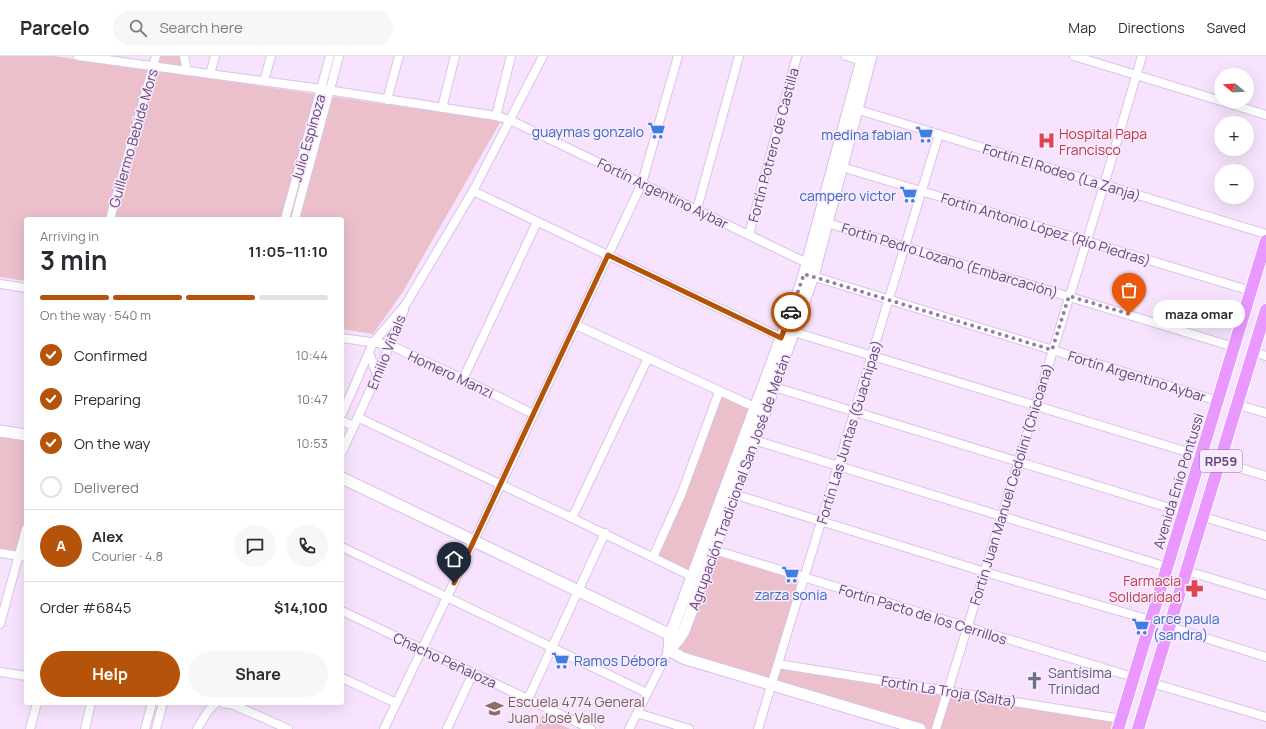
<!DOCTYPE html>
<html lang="en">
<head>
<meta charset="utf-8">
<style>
  :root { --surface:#fff; --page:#f7f7f7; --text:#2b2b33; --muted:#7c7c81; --line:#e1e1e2; --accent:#b45309 }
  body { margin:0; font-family:Manrope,sans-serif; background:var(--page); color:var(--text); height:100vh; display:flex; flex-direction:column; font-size:15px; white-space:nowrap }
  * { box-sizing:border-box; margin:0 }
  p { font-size:13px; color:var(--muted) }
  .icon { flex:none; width:22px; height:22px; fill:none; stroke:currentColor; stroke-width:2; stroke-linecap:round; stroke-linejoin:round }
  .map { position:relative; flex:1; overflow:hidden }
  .side { position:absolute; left:24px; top:161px; width:320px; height:488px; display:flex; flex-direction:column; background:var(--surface); border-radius:4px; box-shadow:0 4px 16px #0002 }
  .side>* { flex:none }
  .needle { width:26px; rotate:288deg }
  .controls { position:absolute; left:1214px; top:12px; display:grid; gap:8px }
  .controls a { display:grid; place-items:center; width:40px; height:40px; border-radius:50%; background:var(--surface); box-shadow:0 4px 16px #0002; font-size:20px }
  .pin { position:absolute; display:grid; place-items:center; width:34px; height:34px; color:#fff; margin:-41px -17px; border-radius:50% 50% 50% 0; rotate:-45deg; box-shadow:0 0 4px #0007 }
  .pin .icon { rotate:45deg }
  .courier { position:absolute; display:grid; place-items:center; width:40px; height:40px; margin:-20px; border:3px solid #b45309; border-radius:50%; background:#fff; color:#222; box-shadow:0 1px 5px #0007 }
  .bubble { position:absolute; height:28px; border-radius:14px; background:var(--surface); box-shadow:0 4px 16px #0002; font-size:13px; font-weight:700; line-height:28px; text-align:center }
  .summary em { font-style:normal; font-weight:700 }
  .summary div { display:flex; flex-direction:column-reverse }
  .summary { display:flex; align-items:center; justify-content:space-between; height:68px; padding:0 16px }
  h1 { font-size:26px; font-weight:700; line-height:30px }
  .bar { display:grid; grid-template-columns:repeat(4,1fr); gap:6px 4px; align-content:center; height:48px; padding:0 16px }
  .bar i { height:5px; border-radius:3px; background:var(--line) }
  .bar .active { background:var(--accent) }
  .bar p { grid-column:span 4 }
  .line { display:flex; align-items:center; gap:10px; padding:0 16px; border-top:1px solid var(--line) }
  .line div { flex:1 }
  .round { display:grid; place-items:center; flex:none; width:42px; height:42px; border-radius:21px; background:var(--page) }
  ol { padding:0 16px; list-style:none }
  li { display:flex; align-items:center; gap:12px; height:44px }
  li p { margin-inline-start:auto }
  li .icon { padding:4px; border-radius:50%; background:var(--accent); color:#fff; stroke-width:4 }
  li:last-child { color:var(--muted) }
  li i { width:22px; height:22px; border:2px solid var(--line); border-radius:50% }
  .cta { display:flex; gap:8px; margin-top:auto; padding:8px 16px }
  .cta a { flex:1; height:46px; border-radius:24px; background:var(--accent); color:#fff; font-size:16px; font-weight:700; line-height:46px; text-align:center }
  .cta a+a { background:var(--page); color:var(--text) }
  header { display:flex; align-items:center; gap:24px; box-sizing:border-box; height:56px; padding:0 20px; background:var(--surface); border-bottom:1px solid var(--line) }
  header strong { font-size:19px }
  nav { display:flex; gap:22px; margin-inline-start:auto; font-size:14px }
  .search { width:280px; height:36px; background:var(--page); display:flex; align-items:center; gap:10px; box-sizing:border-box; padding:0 14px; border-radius:22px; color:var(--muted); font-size:15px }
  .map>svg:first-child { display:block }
</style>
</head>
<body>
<header>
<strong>Parcelo</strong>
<div class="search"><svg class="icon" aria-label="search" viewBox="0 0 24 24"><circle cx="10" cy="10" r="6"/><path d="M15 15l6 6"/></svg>Search here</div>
<nav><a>Map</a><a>Directions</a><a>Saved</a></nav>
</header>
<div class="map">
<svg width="1266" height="673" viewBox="0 0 1266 673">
  <rect width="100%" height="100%" fill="#f7e3fd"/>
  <g fill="#ebc0cb">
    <path d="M0 0H53L501 65 402 237 373 278 342 273V163H26V225L0 221Z"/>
    <path d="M158 0H182L186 13 156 9Z"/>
    <path d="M719 336 755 352 693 521 653 501Z"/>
    <path d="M0 378 26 382V463L17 497 0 494Z"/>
    <path d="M714 494 804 521 772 628 674 594Z"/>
    <path d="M780 610 945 636 934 673H927L775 627Z"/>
    <path d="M950 636 1118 663 1115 673H939Z"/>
    <path d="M542 659 570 673H535Z"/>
  </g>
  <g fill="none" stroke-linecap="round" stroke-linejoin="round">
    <defs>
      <g id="street">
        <path d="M78 0 321 33 496 60 510 64 811 209"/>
        <path d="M184 0 187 15"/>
        <path d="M846 0 866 6"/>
        <path d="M1074 0 1221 45"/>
        <path d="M210 18 215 0"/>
        <path d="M264 25 271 0"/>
        <path d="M387 44 399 0"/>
        <path d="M1221 45 1266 59"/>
        <path d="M442 52 455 0"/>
        <path d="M852 52 1266 178"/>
        <path d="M496 60 511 0"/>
        <path d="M842 111 1251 235"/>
        <path d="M473 135 786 284"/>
        <path d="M697 153 739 0"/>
        <path d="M110 163 156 0"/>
        <path d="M285 163 330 0"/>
        <path d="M295 163 339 0"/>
        <path d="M827 167 1234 291"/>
        <path d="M749 178 797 0"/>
        <path d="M809 219 1218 345"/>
        <path d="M0 228 26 232"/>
        <path d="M576 269 759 353"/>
        <path d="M794 276 1266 420"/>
        <path d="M342 282 390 289 463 323 533 358"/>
        <path d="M1254 296 1266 300"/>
        <path d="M369 297 377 319"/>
        <path d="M463 323 537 166"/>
        <path d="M774 331 1183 456"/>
        <path d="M1238 349 1266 357"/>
        <path d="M342 358 373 287 406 248 473 135 543 0"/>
        <path d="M359 362 572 462 693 521"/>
        <path d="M342 365 354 370"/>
        <path d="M754 384 1167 511"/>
        <path d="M342 396 377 319 404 254"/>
        <path d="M730 437 985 516 1150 564"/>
        <path d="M1204 461 1266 480"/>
        <path d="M572 462 648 302"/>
        <path d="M342 491 647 637"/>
        <path d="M714 494 1133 621"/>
        <path d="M0 497 26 501"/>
        <path d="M653 501 681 439 719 336"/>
        <path d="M1187 515 1266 539"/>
        <path d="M342 555 591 673"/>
        <path d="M0 568 26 473"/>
        <path d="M1170 571 1266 601"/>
        <path d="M778 608 1121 663"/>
        <path d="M0 616 26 620"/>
        <path d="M342 622 396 647"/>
        <path d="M1152 627 1266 661"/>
        <path d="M528 643 605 477"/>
        <path d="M223 647 234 649 288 673"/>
        <path d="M637 657 689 673"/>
        <path d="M30 673 37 647"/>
        <path d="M85 673 91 647"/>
        <path d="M145 673 152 647"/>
        <path d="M156 673 163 647"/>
        <path d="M197 673 208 655 216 647"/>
        <path d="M384 673 501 428 642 127 678 0"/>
        <path d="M447 673 473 617"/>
        <path d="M629 673 669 594"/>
        <path d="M758 673 939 78"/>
        <path d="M936 673 1104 129 1142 0"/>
      </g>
      <g id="secondary">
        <path d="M0 375 26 379"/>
        <path d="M342 422 677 582"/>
        <path d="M669 594 679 583 684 575 774 331 813 220 871 0"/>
        <path d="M669 594 670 580 802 226 863 0"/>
        <path d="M669 594 683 602 920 673"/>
      </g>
      <g id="primary">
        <path d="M1118 673 1266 185"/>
        <path d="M1138 673 1266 254"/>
      </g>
    </defs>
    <use href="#street" stroke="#dac3e7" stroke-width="10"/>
    <use href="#secondary" stroke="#d9bde9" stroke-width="13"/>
    <use href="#primary" stroke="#fff" stroke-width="14"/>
    <use href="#street" stroke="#fff" stroke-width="8"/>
    <use href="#secondary" stroke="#fff" stroke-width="11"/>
    <use href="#primary" stroke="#e998ff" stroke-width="12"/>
  </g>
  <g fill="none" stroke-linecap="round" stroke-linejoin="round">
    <path stroke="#957ea5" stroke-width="4" stroke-dasharray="0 7.2" d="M791 256 804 218 1052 294 1069 240 1129 258"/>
    <path stroke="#b45309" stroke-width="5" d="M454 527 608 199 781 282 791 256"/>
  </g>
  <defs>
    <symbol id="supermarket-bare" viewBox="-9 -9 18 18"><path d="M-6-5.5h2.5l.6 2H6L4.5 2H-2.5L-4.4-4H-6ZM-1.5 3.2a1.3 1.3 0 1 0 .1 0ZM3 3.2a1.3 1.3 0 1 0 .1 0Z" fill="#3f7fe0" stroke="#faeaff" stroke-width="2.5" paint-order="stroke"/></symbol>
    <symbol id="hospital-bare" viewBox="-9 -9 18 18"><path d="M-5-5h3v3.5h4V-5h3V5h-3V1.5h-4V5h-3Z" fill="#e0444e" stroke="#faeaff" stroke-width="2.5" paint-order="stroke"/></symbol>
    <symbol id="pharmacy-bare" viewBox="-9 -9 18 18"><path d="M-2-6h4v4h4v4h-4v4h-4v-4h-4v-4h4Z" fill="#e0444e" stroke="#faeaff" stroke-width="2.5" paint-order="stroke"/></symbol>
    <symbol id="church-bare" viewBox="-9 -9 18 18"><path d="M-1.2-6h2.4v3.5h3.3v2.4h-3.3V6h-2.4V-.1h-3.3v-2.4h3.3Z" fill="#6b7280" stroke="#faeaff" stroke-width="2.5" paint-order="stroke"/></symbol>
    <symbol id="school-bare" viewBox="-9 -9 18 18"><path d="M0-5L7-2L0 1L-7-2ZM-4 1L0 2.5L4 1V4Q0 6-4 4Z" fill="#8d6e63" stroke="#faeaff" stroke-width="2.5" paint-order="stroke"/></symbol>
  </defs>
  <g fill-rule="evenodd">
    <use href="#supermarket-bare" x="644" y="62" width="25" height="25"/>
    <use href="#supermarket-bare" x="912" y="66" width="25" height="25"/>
    <use href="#hospital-bare" x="1034" y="72" width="25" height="25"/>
    <use href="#supermarket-bare" x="896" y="126" width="25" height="25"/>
    <use href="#supermarket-bare" x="778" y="506" width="25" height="25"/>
    <use href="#pharmacy-bare" x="1182" y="520" width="25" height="25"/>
    <use href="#supermarket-bare" x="1128" y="558" width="25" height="25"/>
    <use href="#supermarket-bare" x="548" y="592" width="25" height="25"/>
    <use href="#church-bare" x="1022" y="612" width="25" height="25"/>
    <use href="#school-bare" x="482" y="640" width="25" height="25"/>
  </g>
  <g text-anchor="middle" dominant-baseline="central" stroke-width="3" stroke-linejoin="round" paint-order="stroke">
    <rect fill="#faeaff" stroke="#8e799f" stroke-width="1" x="1200" y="394" width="42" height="22" rx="3"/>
    <g font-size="13" font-weight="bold" fill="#604876">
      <text x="1221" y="405">RP59</text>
    </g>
    <g font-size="14" fill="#366cbe" stroke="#faeaff" text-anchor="end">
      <text x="644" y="75">guaymas gonzalo</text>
      <text x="912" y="78">medina fabian</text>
      <text x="896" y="139">campero victor</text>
      <text x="791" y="538" text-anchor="middle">zarza sonia</text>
      <text x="1153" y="562" text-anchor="start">arce paula<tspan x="1153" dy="16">(sandra)</tspan></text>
      <text x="574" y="604" text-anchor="start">Ramos Débora</text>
    </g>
    <g font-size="14" fill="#be3a42" stroke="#faeaff" text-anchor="start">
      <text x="1059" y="77">Hospital Papa<tspan x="1059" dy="16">Francisco</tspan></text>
      <text x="1181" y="524" text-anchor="end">Farmacia<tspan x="1181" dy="16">Solidaridad</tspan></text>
    </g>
    <g font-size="14" fill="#604876" stroke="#faeaff">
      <text transform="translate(133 82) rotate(-74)">Guillermo Bebide Mors</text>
      <text transform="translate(308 82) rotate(-74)">Julio Espinoza</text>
      <text transform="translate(773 89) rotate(-75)">Fortín Potrero de Castilla</text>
      <text transform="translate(1062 116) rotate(17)">Fortín El Rodeo (La Zanja)</text>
      <text transform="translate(663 137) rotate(26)">Fortín Argentino Aybar</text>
      <text transform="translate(1046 173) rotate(17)">Fortín Antonio López (Río Piedras)</text>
      <text transform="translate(950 204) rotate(17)">Fortín Pedro Lozano (Embarcación)</text>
      <text transform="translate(386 296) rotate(-68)">Emilio Viñals</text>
      <text transform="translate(451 318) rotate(25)">Homero Manzi</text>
      <text transform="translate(1137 320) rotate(17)">Fortín Argentino Aybar</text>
      <text transform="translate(849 376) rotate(-73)">Fortín Las Juntas (Guachipas)</text>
      <text transform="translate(1178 425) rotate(-73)">Avenida Enio Pontussi</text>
      <text transform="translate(739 426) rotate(-70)">Agrupación Tradicional San José de Metán</text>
      <text transform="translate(1011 428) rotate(-73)">Fortín Juan Manuel Cedolini (Chicoana)</text>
      <text transform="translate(923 558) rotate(17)">Fortín Pacto de los Cerrillos</text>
      <text transform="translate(445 604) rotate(25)">Chacho Peñaloza</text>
      <text transform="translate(949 635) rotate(9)">Fortín La Troja (Salta)</text>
    </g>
    <g font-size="14" fill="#5b616d" stroke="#faeaff" text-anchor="start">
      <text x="1048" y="616">Santísima<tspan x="1048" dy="16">Trinidad</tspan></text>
    </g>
    <g font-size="14" fill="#785e54" stroke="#faeaff" text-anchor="start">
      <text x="508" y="645">Escuela 4774 General<tspan x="508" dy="16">Juan José Valle</tspan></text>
    </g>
  </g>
</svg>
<div class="controls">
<a><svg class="needle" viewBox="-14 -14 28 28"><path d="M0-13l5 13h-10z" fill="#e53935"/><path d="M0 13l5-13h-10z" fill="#7c7c81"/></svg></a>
<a>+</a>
<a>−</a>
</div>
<div class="pin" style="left:1129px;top:258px;background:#ea580c"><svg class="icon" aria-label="bag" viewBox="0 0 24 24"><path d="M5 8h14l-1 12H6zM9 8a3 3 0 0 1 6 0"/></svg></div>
<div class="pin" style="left:454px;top:527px;background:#1f2937"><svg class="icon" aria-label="home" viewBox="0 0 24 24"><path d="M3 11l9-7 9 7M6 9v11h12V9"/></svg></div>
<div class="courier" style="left:791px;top:256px"><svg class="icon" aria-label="car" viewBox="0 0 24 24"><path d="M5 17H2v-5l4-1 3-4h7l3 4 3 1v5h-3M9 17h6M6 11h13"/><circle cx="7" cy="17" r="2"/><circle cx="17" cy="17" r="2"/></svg></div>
<div class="bubble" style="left:1153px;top:244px;width:92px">maza omar</div>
<section class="side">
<div class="summary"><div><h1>3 min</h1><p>Arriving in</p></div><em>11:05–11:10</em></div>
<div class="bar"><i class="active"></i><i class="active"></i><i class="active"></i><i></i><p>On the way · 540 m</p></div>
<ol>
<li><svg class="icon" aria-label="check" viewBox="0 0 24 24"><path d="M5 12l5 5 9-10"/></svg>Confirmed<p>10:44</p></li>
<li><svg class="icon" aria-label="check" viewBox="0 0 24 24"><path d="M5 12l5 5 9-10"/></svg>Preparing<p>10:47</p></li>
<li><svg class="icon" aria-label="check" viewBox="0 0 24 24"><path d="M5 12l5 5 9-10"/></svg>On the way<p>10:53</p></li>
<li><i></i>Delivered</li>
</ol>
<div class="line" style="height:72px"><b class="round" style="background:var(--accent);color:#fff">A</b><div><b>Alex</b><p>Courier · 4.8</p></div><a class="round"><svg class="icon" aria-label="chat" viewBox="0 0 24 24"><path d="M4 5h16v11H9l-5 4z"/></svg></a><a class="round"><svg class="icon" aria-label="phone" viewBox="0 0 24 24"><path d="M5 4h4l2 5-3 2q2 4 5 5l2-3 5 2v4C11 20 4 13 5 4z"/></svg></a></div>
<div class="line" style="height:52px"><div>Order #6845</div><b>$14,100</b></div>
<div class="cta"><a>Help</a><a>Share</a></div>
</section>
</div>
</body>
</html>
